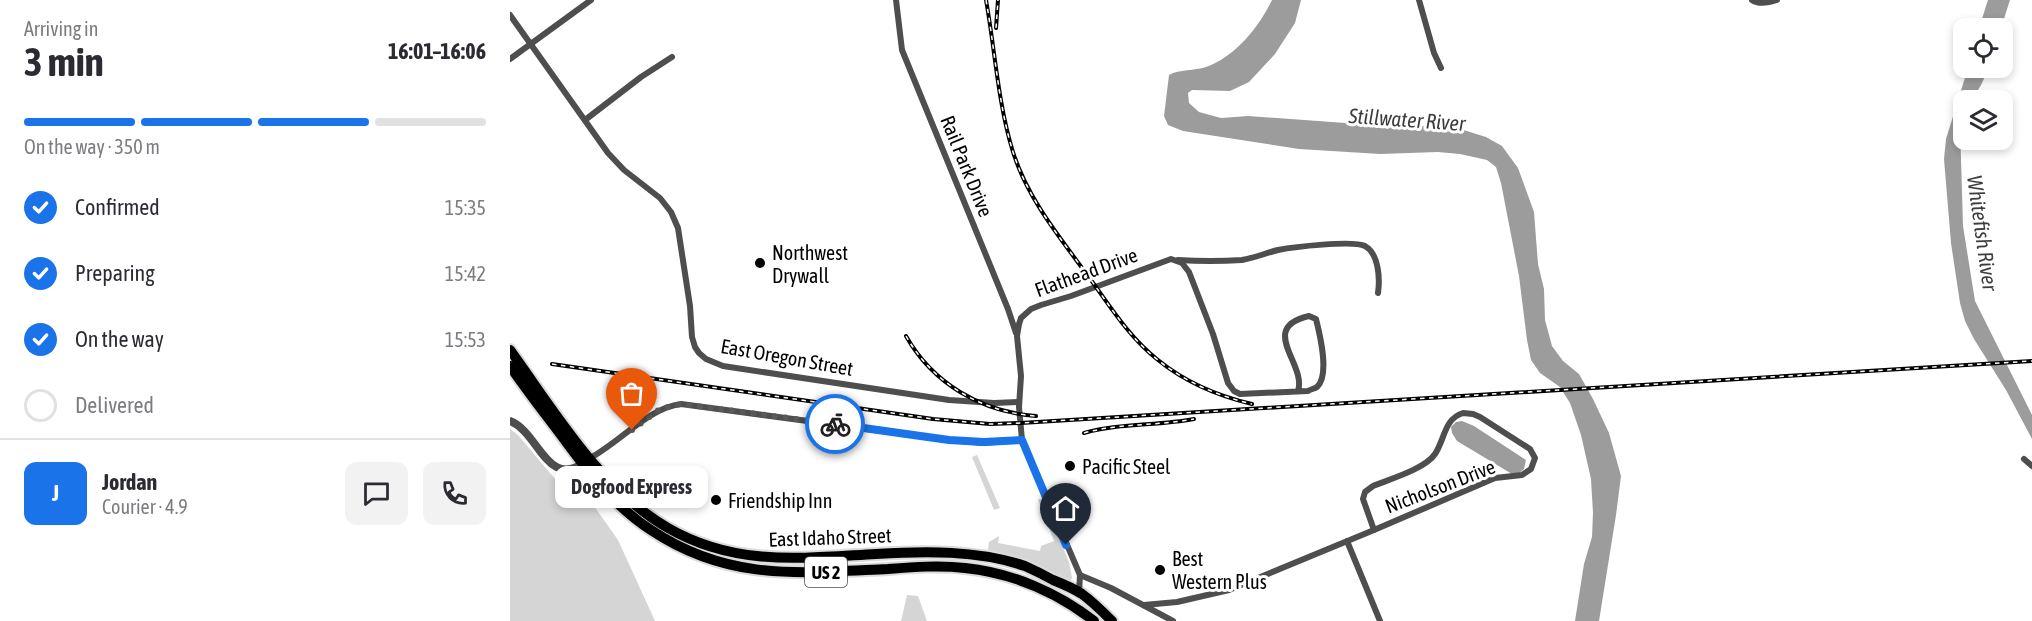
<!DOCTYPE html>
<html lang="en">
<head>
<meta charset="utf-8">
<style>
  :root { --surface:#fff; --page:#f2f2f3; --text:#2b2b33; --muted:#7c7c81; --line:#e1e1e2; --accent:#1a73e8 }
  body { margin:0; font-family:"Asap Condensed",sans-serif; background:var(--page); color:var(--text); height:100vh; display:flex; flex-direction:column; font-size:22px; white-space:nowrap }
  * { box-sizing:border-box; margin:0 }
  p { font-size:20px; color:var(--muted) }
  .icon { flex:none; width:33px; height:33px; fill:none; stroke:currentColor; stroke-width:2; stroke-linecap:round; stroke-linejoin:round }
  .map { position:relative; flex:1; overflow:hidden }
  .details { display:flex; flex-direction:column; background:var(--surface); width:510px }
  .details>* { flex:none }
  .fabs { position:absolute; left:1443px; top:18px; display:grid; gap:12px }
  .fabs a { display:grid; place-items:center; width:60px; height:60px; border-radius:12px; background:var(--surface); box-shadow:0 3px 9px #0003; font-size:30px }
  .pin { position:absolute; display:grid; place-items:center; width:51px; height:51px; color:#fff; margin:-62px -26px; border-radius:50% 50% 50% 0; rotate:-45deg; box-shadow:0 0 6px #0007 }
  .pin .icon { rotate:45deg }
  .courier { position:absolute; display:grid; place-items:center; width:60px; height:60px; margin:-30px; border:4px solid #1a73e8; border-radius:50%; background:#fff; color:#222; box-shadow:0 2px 8px #0007 }
  .bubble { position:absolute; height:42px; border-radius:12px; background:var(--surface); box-shadow:0 3px 9px #0003; font-size:20px; font-weight:700; line-height:42px; text-align:center }
  .headline em { font-style:normal; font-weight:700 }
  .headline div { display:flex; flex-direction:column-reverse }
  .headline { display:flex; align-items:center; justify-content:space-between; height:102px; padding:0 24px }
  h1 { font-size:39px; font-weight:700; line-height:45px }
  .bar { display:grid; grid-template-columns:repeat(4,1fr); gap:9px 6px; align-content:center; height:72px; padding:0 24px }
  .bar i { height:8px; border-radius:4px; background:var(--line) }
  .bar .on { background:var(--accent) }
  .bar p { grid-column:span 4 }
  .line { display:flex; align-items:center; gap:15px; padding:0 24px; border-top:2px solid var(--line) }
  .line div { flex:1 }
  .round { display:grid; place-items:center; flex:none; width:63px; height:63px; border-radius:12px; background:var(--page) }
  ol { padding:0 24px; list-style:none }
  li { display:flex; align-items:center; gap:18px; height:66px }
  li p { margin-inline-start:auto }
  li .icon { padding:6px; border-radius:50%; background:var(--accent); color:#fff; stroke-width:4 }
  li:last-child { color:var(--muted) }
  li i { width:33px; height:33px; border:3px solid var(--line); border-radius:50% }
  main { display:flex; flex:1; min-height:0 }
  .map>svg:first-child { display:block }
</style>
</head>
<body>
<main>
<section class="details">
<div class="headline"><div><h1>3 min</h1><p>Arriving in</p></div><em>16:01–16:06</em></div>
<div class="bar"><i class="on"></i><i class="on"></i><i class="on"></i><i></i><p>On the way · 350 m</p></div>
<ol>
<li><svg class="icon" aria-label="check" viewBox="0 0 24 24"><path d="M5 12l5 5 9-10"/></svg>Confirmed<p>15:35</p></li>
<li><svg class="icon" aria-label="check" viewBox="0 0 24 24"><path d="M5 12l5 5 9-10"/></svg>Preparing<p>15:42</p></li>
<li><svg class="icon" aria-label="check" viewBox="0 0 24 24"><path d="M5 12l5 5 9-10"/></svg>On the way<p>15:53</p></li>
<li><i></i>Delivered</li>
</ol>
<div class="line" style="height:108px"><b class="round" style="background:var(--accent);color:#fff">J</b><div><b>Jordan</b><p>Courier · 4.9</p></div><a class="round"><svg class="icon" aria-label="chat" viewBox="0 0 24 24"><path d="M4 5h16v11H9l-5 4z"/></svg></a><a class="round"><svg class="icon" aria-label="phone" viewBox="0 0 24 24"><path d="M5 4h4l2 5-3 2q2 4 5 5l2-3 5 2v4C11 20 4 13 5 4z"/></svg></a></div>
</section>
<div class="map">
<svg width="1522" height="621" viewBox="0 0 1522 621">
  <rect width="100%" height="100%" fill="#fff"/>
  <g fill="#d5d5d5">
    <path d="M0 429 8 435 45 479 70 486 108 540 145 621H0Z"/>
    <path d="M467 455 490 508 484 510 462 457Z"/>
    <path d="M528 499 533 500 559 562 562 578 561 580H556L512 561 480 552 478 549 479 542 489 536 488 543 530 551 531 546 544 541Z"/>
    <path d="M397 595 408 596 417 621H391Z"/>
  </g>
  <g fill="#9c9c9c">
    <path d="M762 0H791L785 23 765 54 739 82 720 91 682 90 678 93 679 103 689 112 711 118 738 116 849 124 944 127 976 137 992 146 1008 168 1024 212 1028 264 1034 289 1035 320 1042 346 1053 361 1069 374 1083 399 1099 433 1111 476 1106 515 1089 621H1065L1074 564 1082 537 1083 513 1081 479 1071 435 1060 403 1050 387 1030 373 1021 360 1017 340 1009 276 991 183 986 167 977 160 950 154 928 152 870 154 789 149 673 131 658 125 654 116 659 75C670 69 684 71 696 67 725 57 749 27 762 0Z"/>
    <path d="M1478 0H1500L1491 28H1469Z"/>
    <path d="M1458 68H1479L1471 85 1462 100H1454L1453 117 1450 125 1453 226 1465 301 1522 415V439L1496 390 1464 339 1455 321 1450 303 1441 243 1434 159 1436 139Z"/>
    <path d="M952 421 964 426 1016 460 1014 469 1008 474H1002L947 441 942 433 941 427 946 422Z"/>
  </g>
  <g fill="none" stroke-linecap="round" stroke-linejoin="round">
    <defs>
      <g id="trunk">
        <path d="M0 350C45 412 90 489 158 528 226 567 292 558 366 554 415 551 468 550 515 566 524 570 534 575 543 580 553 584 563 588 572 594 583 602 593 612 602 621"/>
        <path d="M0 366C17 391 36 415 54 439 79 473 105 507 141 530 219 582 291 573 378 569 404 567 430 565 455 568 502 573 547 592 584 621"/>
      </g>
    </defs>
    <use href="#trunk" stroke="#dbdbdb" stroke-width="14"/>
    <g stroke="#4e4e4e" stroke-width="6">
      <path d="M386 0 392 50 498 309 506 333"/>
      <path d="M909 0 924 53 931 68"/>
      <path d="M1242 0C1249 5 1258 3 1267 0"/>
      <path d="M0 15 98 153 114 170 150 198 161 212 168 228 180 306 182 337 185 347 189 353 196 359 213 366 439 400 484 403 509 402"/>
      <path d="M0 59 81 0"/>
      <path d="M75 120 131 77 162 57"/>
      <path d="M668 260C686 261 714 261 732 260 744 258 756 253 768 250 783 247 843 240 855 246 869 254 870 279 868 293"/>
      <path d="M953 413 963 414 970 417 1020 449 1025 458 1021 469 1012 475 985 478 864 530 853 499 855 492 863 486C880 479 915 469 925 454 935 439 934 419 953 413Z"/>
      <path d="M80 458C110 442 138 408 171 404L439 440 473 443 512 440"/>
      <path d="M1514 459 1522 466"/>
      <path d="M837 541 870 621"/>
      <path d="M569 592 570 575"/>
      <path d="M634 605 667 602 719 590 864 530"/>
      <path d="M663 621 601 588 570 575 512 440 509 407 511 376 507 336 509 324 511 318 521 309 531 305 561 296 661 259 672 263 679 272 703 334 718 383 724 391 730 394 798 391C801 389 804 389 807 387 820 375 810 335 806 319L799 316C747 328 797 364 788 391"/>
    </g>
    <path stroke="#4e4e4e" stroke-width="8" d="M0 421C29 432 37 490 75 462"/>
    <use href="#trunk" stroke="#000" stroke-width="10"/>
    <defs>
      <g id="rail">
        <path d="M476 0C485 50 488 104 503 152 518 200 552 240 581 280 601 308 620 338 648 360 675 382 708 396 742 404"/>
        <path d="M486 28 488 0"/>
        <path d="M396 336C423 384 472 412 526 416"/>
        <path d="M42 364 423 419 480 424 511 423 1522 361"/>
        <path d="M574 433C610 423 647 426 684 419"/>
      </g>
    </defs>
    <use href="#rail" stroke="#000" stroke-width="4"/>
    <use href="#rail" stroke="#fff" stroke-width="1.5" stroke-dasharray="4.5" stroke-linecap="butt"/>
  </g>
  <g fill="none" stroke-linecap="round" stroke-linejoin="round">
    <path stroke="#595959" stroke-width="6" stroke-dasharray="0 10.8" d="M122 430 150 409 171 404 325 424"/>
    <path stroke="#1a73e8" stroke-width="8" d="M325 424 439 440 474 442 512 440 556 545"/>
  </g>
  <g fill="#000" stroke="#fff" stroke-width="2">
    <circle cx="250" cy="263" r="6"/>
    <circle cx="560" cy="466" r="6"/>
    <circle cx="206" cy="500" r="6"/>
    <circle cx="650" cy="570" r="6"/>
  </g>
  <g text-anchor="middle" dominant-baseline="central" stroke-width="6" stroke-linejoin="round" paint-order="stroke">
    <rect fill="#fff" stroke="#4c4c4c" stroke-width="1.5" x="295" y="557" width="42" height="30" rx="4.5"/>
    <g font-size="18" font-weight="bold" fill="#000">
      <text x="316" y="572">US 2</text>
    </g>
    <g font-size="20" fill="#000" stroke="#fff">
      <text transform="translate(457 166) rotate(68)">Rail Park Drive</text>
      <text transform="translate(576 272) rotate(-20)">Flathead Drive</text>
      <text transform="translate(277 357) rotate(10)">East Oregon Street</text>
      <text transform="translate(930 486) rotate(-21)">Nicholson Drive</text>
      <text transform="translate(320 537) rotate(-2)">East Idaho Street</text>
    </g>
    <g font-size="20" fill="#000" stroke="#fff" text-anchor="start">
      <text x="262" y="252">Northwest<tspan x="262" dy="23">Drywall</tspan></text>
      <text x="572" y="466">Pacific Steel</text>
      <text x="218" y="500">Friendship Inn</text>
      <text x="662" y="558">Best<tspan x="662" dy="23">Western Plus</tspan></text>
    </g>
    <g font-size="21" font-style="italic" fill="#3d3d3d" stroke="#fff">
      <text transform="translate(897 119) rotate(4)">Stillwater River</text>
      <text transform="translate(1473 233) rotate(82)">Whitefish River</text>
    </g>
  </g>
</svg>
<div class="fabs">
<a><svg class="icon" aria-label="locate" viewBox="0 0 24 24"><circle cx="12" cy="12" r="6"/><path d="M12 2v4M12 18v4M2 12h4M18 12h4"/></svg></a>
<a><svg class="icon" aria-label="layers" viewBox="0 0 24 24"><path d="M12 4l9 5-9 5-9-5zM3 14l9 5 9-5"/></svg></a>
</div>
<div class="pin" style="left:122px;top:430px;background:#ea580c"><svg class="icon" aria-label="bag" viewBox="0 0 24 24"><path d="M5 8h14l-1 12H6zM9 8a3 3 0 0 1 6 0"/></svg></div>
<div class="pin" style="left:556px;top:545px;background:#1f2937"><svg class="icon" aria-label="home" viewBox="0 0 24 24"><path d="M3 11l9-7 9 7M6 9v11h12V9"/></svg></div>
<div class="courier" style="left:325px;top:424px"><svg class="icon" aria-label="bike" viewBox="0 0 24 24"><circle cx="6" cy="16" r="4"/><circle cx="18" cy="16" r="4"/><path d="M6 16l4-8h5l3 8M10 8l3 8H6M13 5h3"/></svg></div>
<div class="bubble" style="left:45px;top:466px;width:153px">Dogfood Express</div>
</div>
</main>
</body>
</html>
